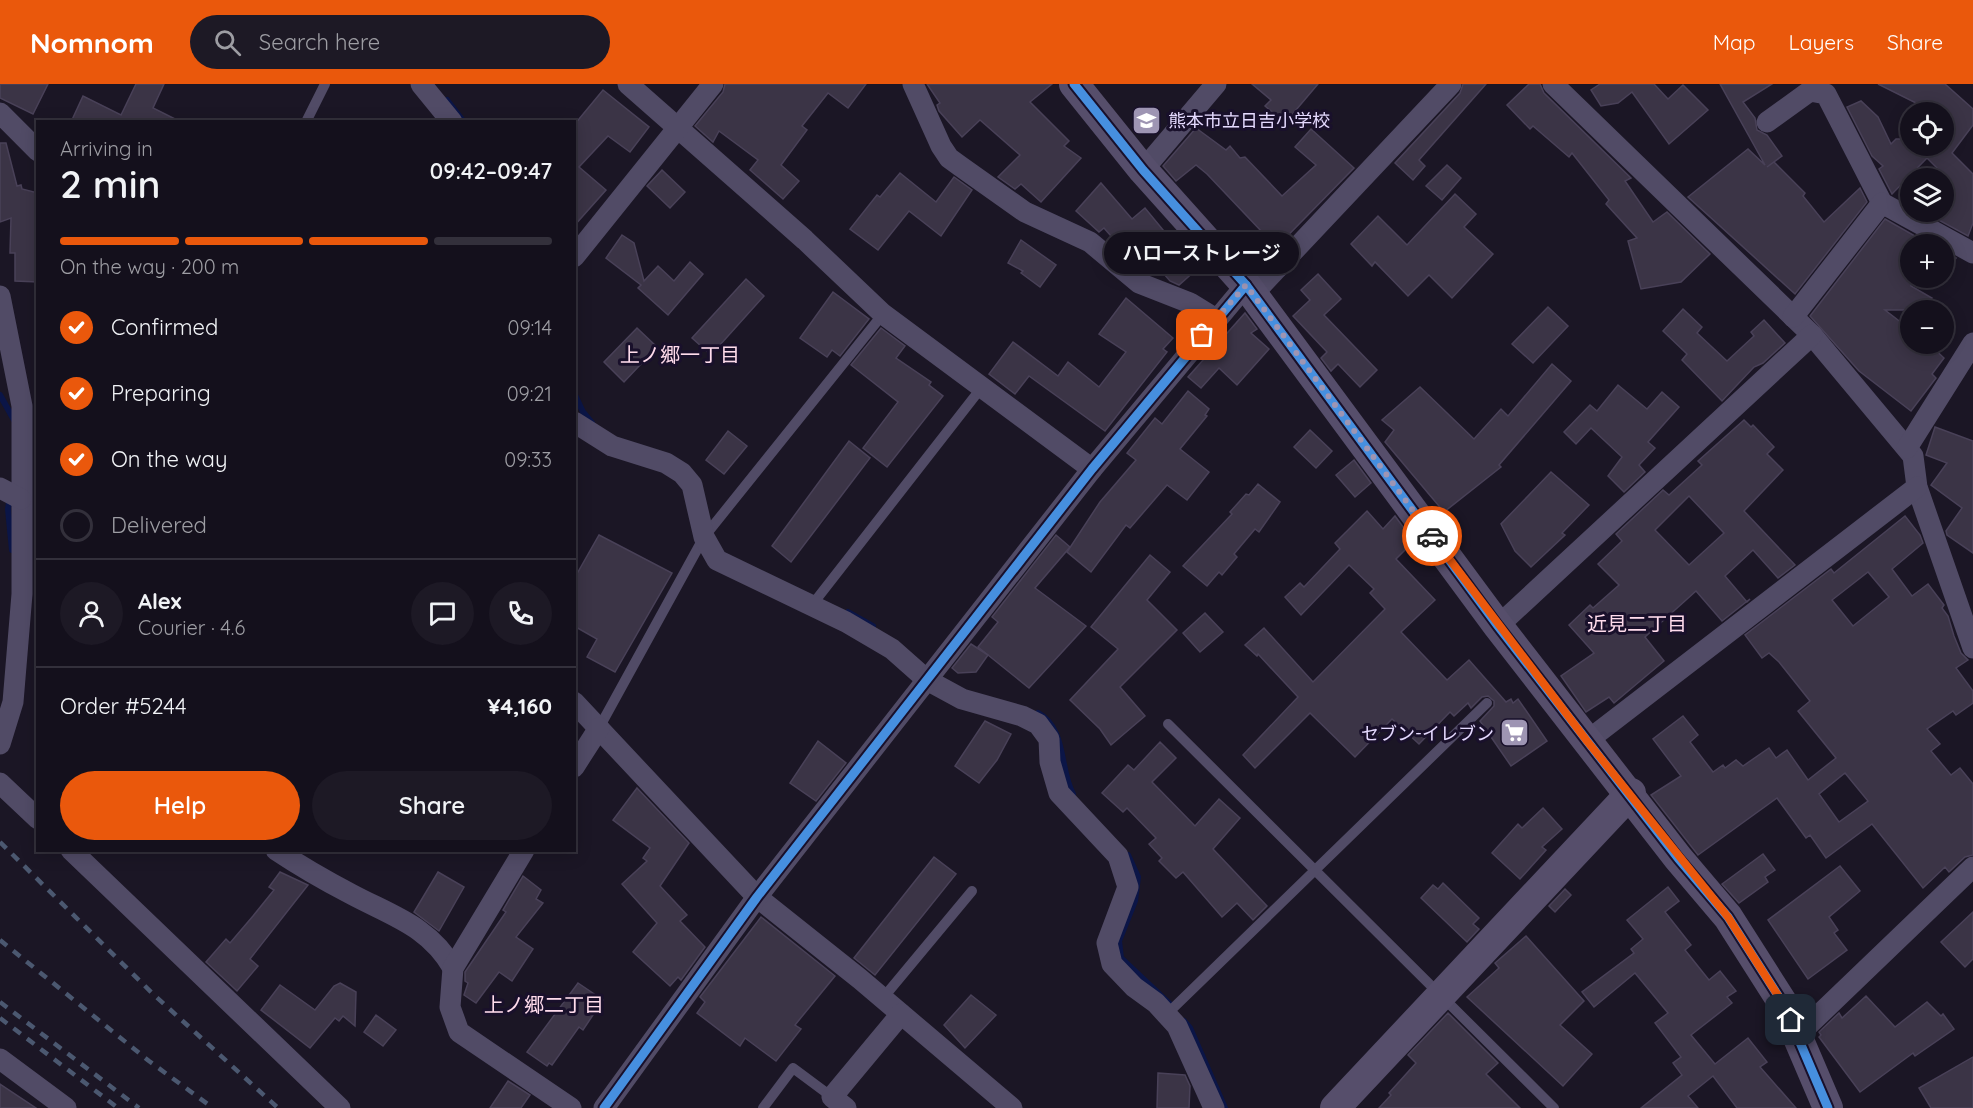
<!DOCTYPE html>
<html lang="en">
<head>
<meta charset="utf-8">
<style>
  :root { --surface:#14101c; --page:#1d1925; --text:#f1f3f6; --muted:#9d9da3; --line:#33303b; --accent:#ea580c }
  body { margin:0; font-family:Quicksand,"Noto Sans JP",sans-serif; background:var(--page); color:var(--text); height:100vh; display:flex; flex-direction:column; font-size:22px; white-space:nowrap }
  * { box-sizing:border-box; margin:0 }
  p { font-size:20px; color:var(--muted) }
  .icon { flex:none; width:33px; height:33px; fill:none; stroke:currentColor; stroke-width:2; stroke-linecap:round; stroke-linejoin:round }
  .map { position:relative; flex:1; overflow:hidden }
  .side { position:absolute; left:36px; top:36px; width:540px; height:732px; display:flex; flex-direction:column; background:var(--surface); border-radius:0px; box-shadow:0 3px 15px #0003,0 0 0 2px var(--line) }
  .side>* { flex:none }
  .controls { position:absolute; left:1900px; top:18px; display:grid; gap:12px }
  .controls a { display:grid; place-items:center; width:54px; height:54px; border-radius:50%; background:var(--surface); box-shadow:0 3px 15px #0003,0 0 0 2px var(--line); font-size:30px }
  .pin { position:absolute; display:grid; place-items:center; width:51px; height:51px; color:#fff; margin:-26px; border-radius:12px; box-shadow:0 3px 9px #0006 }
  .courier { position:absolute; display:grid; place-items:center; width:60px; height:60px; margin:-30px; border:4px solid #ea580c; border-radius:50%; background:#fff; color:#222; box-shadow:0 2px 8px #0007 }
  .bubble { position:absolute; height:42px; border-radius:21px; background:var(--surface); box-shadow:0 3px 15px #0003,0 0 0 2px var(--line); font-size:20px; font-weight:600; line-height:42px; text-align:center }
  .head em { font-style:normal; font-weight:600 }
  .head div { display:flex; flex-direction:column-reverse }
  .head { display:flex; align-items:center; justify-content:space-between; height:102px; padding:0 24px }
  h1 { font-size:39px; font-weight:600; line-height:45px }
  .bar { display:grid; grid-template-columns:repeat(4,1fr); gap:9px 6px; align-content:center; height:72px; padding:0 24px }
  .bar i { height:8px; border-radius:4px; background:var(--line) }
  .bar .current { background:var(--accent) }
  .bar p { grid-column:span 4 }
  .line { display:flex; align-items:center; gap:15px; padding:0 24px; border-top:2px solid var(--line) }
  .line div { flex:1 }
  .round { display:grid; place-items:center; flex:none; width:63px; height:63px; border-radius:32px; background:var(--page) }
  ol { padding:0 24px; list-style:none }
  li { display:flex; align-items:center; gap:18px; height:66px }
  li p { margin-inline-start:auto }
  li .icon { padding:6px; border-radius:50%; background:var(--accent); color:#fff; stroke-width:4 }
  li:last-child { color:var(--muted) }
  li i { width:33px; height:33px; border:3px solid var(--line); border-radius:50% }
  .primary-button { display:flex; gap:12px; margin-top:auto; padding:12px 24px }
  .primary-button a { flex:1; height:69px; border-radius:36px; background:var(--accent); color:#fff; font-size:24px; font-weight:600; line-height:69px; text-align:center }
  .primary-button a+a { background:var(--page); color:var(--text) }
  header { display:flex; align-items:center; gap:36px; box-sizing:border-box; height:84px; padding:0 30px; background:var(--accent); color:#fff }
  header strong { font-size:28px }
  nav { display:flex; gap:33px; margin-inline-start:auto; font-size:21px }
  .search { width:420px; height:54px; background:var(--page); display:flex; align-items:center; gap:15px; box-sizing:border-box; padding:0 21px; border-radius:33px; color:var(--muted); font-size:22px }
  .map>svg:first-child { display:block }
</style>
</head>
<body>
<header>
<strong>Nomnom</strong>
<div class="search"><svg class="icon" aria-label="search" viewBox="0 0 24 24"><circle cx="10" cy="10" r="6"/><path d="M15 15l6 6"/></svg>Search here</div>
<nav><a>Map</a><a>Layers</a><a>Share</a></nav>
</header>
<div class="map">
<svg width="1973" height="1024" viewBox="0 0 1973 1024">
  <rect width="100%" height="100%" fill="#1b1625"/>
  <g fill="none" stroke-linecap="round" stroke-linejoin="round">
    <g stroke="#0b1547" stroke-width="6">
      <path d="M447 16 464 38"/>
      <path d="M574 309 583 328 592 339"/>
      <path d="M0 311 14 336"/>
      <path d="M10 413 8 425 12 466"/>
      <path d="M848 528 873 542"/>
      <path d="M1038 629C1067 645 1059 685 1073 710"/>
      <path d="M1128 771 1138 793 1135 817 1119 857 1121 874 1174 924"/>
      <path d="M1184 937 1190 944 1225 1024"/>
    </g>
  </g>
  <g fill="#3b3446" stroke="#494158" stroke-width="1.5" fill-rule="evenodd">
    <path d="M0 0H48L33 30 0 14Z"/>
    <path d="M136 0H164L153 24 181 38H71L83 12 121 31Z"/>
    <path d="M725 0H866L848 24 828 9 802 42 807 46 781 81 799 97 783 115 750 86 758 76 719 47 713 58 695 42 723 8Z"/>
    <path d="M927 0H1052L1030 18 1069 57 1064 62 1081 74 1041 118 1021 100 1015 105 998 93 1020 71 980 36 962 53 939 27 937 21 940 19Z"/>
    <path d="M1252 0H1318L1285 39 1265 22 1271 16Z"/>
    <path d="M1463 0H1486L1419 76 1425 82 1413 96 1395 79 1460 9Z"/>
    <path d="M1529 0H1540L1544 9 1631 94 1625 97 1653 138 1667 128 1710 170 1681 198 1641 205 1628 157 1637 154 1606 120 1609 116 1572 69 1569 73 1533 42 1530 45 1507 21Z"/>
    <path d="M1600 0H1654L1668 15 1683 1 1708 26 1669 60 1632 8 1618 19 1601 22 1591 6Z"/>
    <path d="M1720 0H1772L1743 18 1755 34 1757 46 1767 51 1782 72 1767 83 1774 78 1805 109 1803 112 1824 138 1860 104 1867 118 1795 210 1688 113 1748 65 1765 81Z"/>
    <path d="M1878 0H1945L1973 25V41L1952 69 1973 90V139L1968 152 1924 128H1944V91L1927 74 1892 110 1879 85 1883 82 1872 72 1847 23 1861 17 1878 33 1891 60 1896 55H1902L1908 62H1944V28H1934Z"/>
    <path d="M603 6 649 43 630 68 608 52 579 83 606 106 574 142V41Z"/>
    <path d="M1196 44 1226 66 1230 62 1240 74 1245 73 1282 112 1316 81 1295 63 1311 45 1354 84 1260 180 1246 165 1263 149 1207 90 1196 81 1176 97 1163 82Z"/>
    <path d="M0 59H6L17 102 21 101 22 105 38 109V198L15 197V169H10L11 134 0 138Z"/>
    <path d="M1447 81 1461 94 1442 116 1426 102Z"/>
    <path d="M662 86 685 108 670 124 647 102Z"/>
    <path d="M900 89 936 118 954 93 972 106 941 152 909 127 878 166 850 145 877 111 880 113Z"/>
    <path d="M1101 99 1132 135 1145 124 1196 186 1179 201 1170 197 1143 166 1132 176 1104 144 1099 148 1076 127Z"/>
    <path d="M1455 110 1476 130 1464 143 1493 170 1452 214 1429 191 1408 212 1375 178 1372 182 1351 160 1378 132 1407 161Z"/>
    <path d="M1885 135 1929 160H1911V202L1932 214 1925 226H1885L1911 246V260H1929L1944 274 1932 290 1936 294 1911 327 1859 287 1810 232Z"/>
    <path d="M622 151 634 159 644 197 658 182 674 197 690 178 703 190 668 231 638 204 641 201 606 174Z"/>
    <path d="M1021 156 1056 181 1040 203 1021 189 1023 187 1008 179Z"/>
    <path d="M1944 168 1956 174 1944 194Z"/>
    <path d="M1318 190 1341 215 1324 231 1377 286 1360 303 1338 280 1331 287 1321 274 1327 268 1293 232 1310 216 1301 206Z"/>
    <path d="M746 195 764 212 711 271 692 254Z"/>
    <path d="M833 208 869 235 840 272 832 266 827 273 800 254Z"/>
    <path d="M1126 214 1173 254 1163 265 1167 268 1105 347 1029 292 1015 310 989 290 1013 258 1058 292 1068 278 1099 303 1126 268 1099 250Z"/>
    <path d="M1548 223 1568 242 1533 279 1512 260Z"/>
    <path d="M1683 225 1702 243 1697 249 1727 277 1754 252 1751 248 1764 236 1785 259 1763 279 1754 283 1722 317 1682 276 1687 270 1663 247Z"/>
    <path d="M1245 229 1257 245 1251 249 1269 265 1237 301 1219 284 1201 304 1188 293Z"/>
    <path d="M637 244 657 263 624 298 604 278Z"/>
    <path d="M881 244 905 262 896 274 931 298 929 301 943 312 887 383 863 364 898 318 851 281Z"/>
    <path d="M1552 280 1571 297 1499 381 1501 383 1444 428 1385 358 1394 346 1382 336 1420 303 1474 355 1501 325 1508 332Z"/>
    <path d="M1618 301 1647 325 1662 308 1679 323 1648 358 1655 364 1639 381 1645 388 1624 408 1608 392 1622 373 1591 344 1576 360 1564 348 1590 321 1597 327Z"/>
    <path d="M1188 307 1209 325 1205 331 1207 332 1180 365 1209 388 1187 416 1167 401 1130 444 1126 441 1091 488 1067 468 1100 418 1136 376 1127 369 1155 334 1162 340Z"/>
    <path d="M1744 336 1751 343 1753 341 1774 363 1767 370 1783 386 1744 427 1795 481 1778 494 1753 466 1725 492 1747 518 1750 515 1722 537 1696 507 1645 553 1664 577 1614 619 1609 613 1586 628 1561 592 1594 569 1569 541 1590 521 1593 524 1619 501 1598 480 1622 457 1616 450 1663 406 1669 411 1702 381 1698 377ZM1689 412 1724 449 1689 481 1655 446Z"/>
    <path d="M1935 343 1973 357V469L1947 451 1946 447 1962 424 1931 401 1947 379 1926 371Z"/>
    <path d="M1310 346 1332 367 1316 384 1294 363Z"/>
    <path d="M728 347 747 362 724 390 706 376Z"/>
    <path d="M849 357 870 374 791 478 772 462Z"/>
    <path d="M1354 376 1371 399 1355 413 1336 391Z"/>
    <path d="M1551 388 1589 421 1562 449 1565 451 1531 483 1515 467 1501 440Z"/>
    <path d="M1258 400 1280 418 1259 448 1255 445 1234 470 1237 473 1222 491 1219 488 1207 502 1183 482 1232 430 1230 428 1246 410 1249 411Z"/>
    <path d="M1367 427 1383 445 1395 432 1406 447 1403 450 1412 459 1396 475 1435 516 1401 548 1447 596 1469 576 1506 618 1511 615 1513 619 1518 615 1547 657 1511 682 1480 637 1494 622V617L1488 612 1482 613 1471 624 1468 619 1454 632 1450 628 1419 660 1392 635 1355 673 1310 629 1255 684 1243 671 1298 613 1258 570 1257 572 1245 561 1264 544 1313 598 1385 525 1370 509 1374 505 1349 481 1301 531 1285 513 1300 499 1304 503 1340 465 1335 459Z"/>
    <path d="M1905 432 1920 451 1923 459 1892 485 1912 512 1928 500 1944 521 1942 524 1948 532 1954 552 1961 569 1968 576 1956 584 1973 607V619L1956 631 1953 627 1927 645 1940 660 1931 667 1951 691 1960 684 1973 700V771L1965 773 1949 788 1945 783 1923 804 1872 740 1826 774 1810 751 1806 754 1777 714 1698 771 1651 711 1681 692 1653 655 1683 632 1698 651 1690 658 1713 688 1723 681 1725 684 1736 676 1743 682 1769 664 1776 674 1787 666 1808 696 1836 674 1798 627 1810 617 1779 578 1769 569 1762 574 1745 551 1831 485 1834 489ZM1868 488 1889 513 1853 542 1832 516ZM1845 689 1868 717 1839 738 1819 710Z"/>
    <path d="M599 451 672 489 615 588 587 573 597 555 574 542V495Z"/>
    <path d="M1056 451 1070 463 1035 504 1086 542 1029 604 978 563 998 538 992 533Z"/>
    <path d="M1150 471 1170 488 1147 516 1177 546 1120 603 1145 632 1111 661 1100 645 1070 616 1118 565 1091 543Z"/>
    <path d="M1205 529 1223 548 1200 568 1183 549Z"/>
    <path d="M971 560 988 571 976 588 958 589 952 584Z"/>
    <path d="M985 637 1011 650 997 676 979 699 955 682Z"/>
    <path d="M818 657 846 679 816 717 790 699Z"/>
    <path d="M1160 658 1176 674 1152 698 1195 742 1219 715 1240 734 1213 765 1267 822 1253 836 1237 819 1222 833 1183 788 1176 794 1159 777 1162 774 1149 760 1156 754 1127 724 1123 728 1102 709 1128 681 1134 686Z"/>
    <path d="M637 704 689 759 660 802 687 831 680 837 705 863 681 896 678 893 670 902 633 868 657 839 622 800 647 777 643 774 650 764 613 736Z"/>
    <path d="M1543 724 1562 745 1542 763 1546 766 1520 795 1492 769 1518 740 1522 744Z"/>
    <path d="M1763 770 1775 786 1765 793 1768 798 1739 819 1722 800Z"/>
    <path d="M934 773 956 790 875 891 854 874Z"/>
    <path d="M1840 782 1860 807 1829 833 1838 846 1834 849 1847 866 1808 895 1768 836Z"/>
    <path d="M280 788 308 801 250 875 258 882 237 907 206 878 226 855 230 859 253 832 274 806 269 803Z"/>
    <path d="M438 788 464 803 439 847 414 828Z"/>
    <path d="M523 792 541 806 536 815 543 819 516 853 533 865 512 897 499 888 476 919 464 911 468 899 465 897V888L506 828 503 826Z"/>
    <path d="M1443 799 1479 834 1473 840 1479 845 1467 858 1421 814 1433 801 1438 805Z"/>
    <path d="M1668 803 1679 817 1665 828 1691 861 1685 866 1709 896 1720 887 1736 907 1727 913 1732 919 1691 951 1715 980 1748 954 1767 978 1760 983 1796 1024H1737L1713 992 1688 1012 1698 1024H1641L1682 991 1673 979 1681 973 1655 939 1668 929 1635 889 1594 923 1582 908 1634 869 1631 865 1643 855 1627 836Z"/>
    <path d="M1565 805 1571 811 1555 828 1549 822Z"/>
    <path d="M1973 828V875L1965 883 1941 858Z"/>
    <path d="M761 833 835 892 795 941 801 945 776 977 745 954 740 962 697 929 705 918 700 913Z"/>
    <path d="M1526 852 1584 917 1560 941 1592 970 1563 1002 1467 913 1499 884 1495 879Z"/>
    <path d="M340 899 356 908 355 942 343 932 339 937 335 934 310 964 261 926 280 901 315 926 334 902Z"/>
    <path d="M578 899 603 916 583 946 579 943 552 981 549 979 547 982 527 968Z"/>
    <path d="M971 911 996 931 965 964 944 941Z"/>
    <path d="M1866 912 1895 943 1927 918 1941 932 1943 930 1954 945 1915 972 1913 969 1860 1008 1819 953 1821 951 1819 948 1839 929 1842 934Z"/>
    <path d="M1448 929 1498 979 1486 990 1520 1024H1379L1391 1011 1389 1009 1416 979 1408 971Z"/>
    <path d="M376 931 396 946 383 962 364 948Z"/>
    <path d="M1973 973V1024H1931L1919 1004Z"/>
    <path d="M1158 989 1185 991 1190 1002 1189 1024H1157Z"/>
    <path d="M508 997 530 1011 521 1024H490Z"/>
    <path d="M0 1000 36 1024H0Z"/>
  </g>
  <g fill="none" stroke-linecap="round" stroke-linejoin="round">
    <g stroke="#514b66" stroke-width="10">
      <path d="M306 38 325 0"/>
      <path d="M812 521 982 303"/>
      <path d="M1168 640 1554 1024"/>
      <path d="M599 644 704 453 883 230"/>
      <path d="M883 914 972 807"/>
      <path d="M1167 930 1487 619"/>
      <path d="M763 1024 793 984 832 1013"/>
    </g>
    <g stroke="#514b66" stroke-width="21">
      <path d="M421 0 452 38"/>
      <path d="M628 0 805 156 883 230 1092 385"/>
      <path d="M913 0 941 62 949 74 960 82 1025 128 1090 158 1139 199 1190 219 1216 235"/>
      <path d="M1553 0 1812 251 1913 372 1917 403 1973 564"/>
      <path d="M0 29 38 67"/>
      <path d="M1767 38 1810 7 1826 10 1882 119"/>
      <path d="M1143 86 1216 0"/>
      <path d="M574 173 713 0"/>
      <path d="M1253 210 1451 0"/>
      <path d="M0 212 22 322V510L13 618 0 660"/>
      <path d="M1793 233 1882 119 1973 169"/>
      <path d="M574 338 612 362 666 379 682 389 692 401 704 453 717 476 846 538 892 565 927 596 962 615 1022 632 1038 640 1049 655 1050 678 1059 709 1118 772 1128 803 1107 859 1112 880 1134 903 1156 919 1177 942 1214 1024"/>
      <path d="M1907 364 1973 259"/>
      <path d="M0 404 21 415"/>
      <path d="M1498 542 1812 251"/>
      <path d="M574 618 757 813 860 895 1012 1024"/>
      <path d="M1587 657 1917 403"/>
      <path d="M574 683 599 644"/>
      <path d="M0 699 38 735"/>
      <path d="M71 766 340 1024"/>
      <path d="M276 766C300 782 326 797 351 810 392 832 429 842 453 884"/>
      <path d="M524 766 453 884 450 923 459 948 571 1024"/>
      <path d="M1797 952 1973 783"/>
      <path d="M0 975 66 1024"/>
      <path d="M604 1024 757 813 1092 385 1246 201"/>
      <path d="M846 1024 832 1013 901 930"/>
    </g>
    <g stroke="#564e6b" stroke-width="30">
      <path d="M1074 0 1143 86 1246 201 1498 542 1678 774 1728 833 1784 921 1828 1024"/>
      <path d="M1335 1024 1631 709"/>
    </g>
    <g stroke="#4b5870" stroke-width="4.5" stroke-dasharray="9 8" stroke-linecap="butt">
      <path d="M0 758 152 909 278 1024"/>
      <path d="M0 856 149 977 213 1024"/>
      <path d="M0 918 139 1024"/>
      <path d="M0 934 118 1024"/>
    </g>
    <defs>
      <g id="cycleway">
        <path d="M1074 0 1143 86 1246 201 1498 542 1678 774 1728 833 1784 921 1828 1024"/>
        <path d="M604 1024 757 813 1092 385 1246 201"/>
      </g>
    </defs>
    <use href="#cycleway" stroke="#19102b" stroke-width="13"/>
    <use href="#cycleway" stroke="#468fdf" stroke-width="9"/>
  </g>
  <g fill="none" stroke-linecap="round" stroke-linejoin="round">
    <path stroke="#9e95b3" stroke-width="6" stroke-dasharray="0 10.8" d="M1202 251 1246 201 1432 452"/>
    <path stroke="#ea580c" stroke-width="8" d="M1432 452 1587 657 1728 833 1784 921 1791 936"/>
  </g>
  <defs>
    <symbol id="school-square" viewBox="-11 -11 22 22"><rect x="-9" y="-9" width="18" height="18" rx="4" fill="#9e95b3" stroke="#19102b"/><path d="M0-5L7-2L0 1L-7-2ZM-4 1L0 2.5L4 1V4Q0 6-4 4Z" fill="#fff"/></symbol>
    <symbol id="supermarket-square" viewBox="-11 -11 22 22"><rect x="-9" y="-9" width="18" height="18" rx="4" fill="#9e95b3" stroke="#19102b"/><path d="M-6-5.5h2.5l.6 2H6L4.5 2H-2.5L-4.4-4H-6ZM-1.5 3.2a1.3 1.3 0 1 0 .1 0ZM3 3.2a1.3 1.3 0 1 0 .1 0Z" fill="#fff"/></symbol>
  </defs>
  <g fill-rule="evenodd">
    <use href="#school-square" x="1130" y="20" width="33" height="33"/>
    <use href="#supermarket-square" x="1498" y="632" width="33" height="33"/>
  </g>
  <g text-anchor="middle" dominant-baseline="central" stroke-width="6" stroke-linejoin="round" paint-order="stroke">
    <g font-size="18" fill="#e5daff" stroke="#19102b" text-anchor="start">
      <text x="1168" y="36">熊本市立日吉小学校</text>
      <text x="1494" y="649" text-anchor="end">セブン-イレブン</text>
    </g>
    <g font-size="20" fill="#ffdcec" stroke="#19102b">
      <text x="680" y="270">上ノ郷一丁目</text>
      <text x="1637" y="539">近見二丁目</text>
      <text x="544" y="920">上ノ郷二丁目</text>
    </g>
  </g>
</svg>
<div class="controls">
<a><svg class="icon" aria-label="locate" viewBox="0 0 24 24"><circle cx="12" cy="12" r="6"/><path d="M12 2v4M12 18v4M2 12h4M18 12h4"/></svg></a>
<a><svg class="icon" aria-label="layers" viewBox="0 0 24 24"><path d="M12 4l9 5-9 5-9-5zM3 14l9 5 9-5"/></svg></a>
<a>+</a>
<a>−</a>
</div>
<div class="pin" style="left:1202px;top:251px;background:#ea580c"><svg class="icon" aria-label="bag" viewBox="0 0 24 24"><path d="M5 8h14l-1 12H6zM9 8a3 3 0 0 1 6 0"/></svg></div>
<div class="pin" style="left:1791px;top:936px;background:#1f2937"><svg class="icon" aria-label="home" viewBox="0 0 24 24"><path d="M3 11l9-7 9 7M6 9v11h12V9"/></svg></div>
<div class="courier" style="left:1432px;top:452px"><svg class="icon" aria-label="car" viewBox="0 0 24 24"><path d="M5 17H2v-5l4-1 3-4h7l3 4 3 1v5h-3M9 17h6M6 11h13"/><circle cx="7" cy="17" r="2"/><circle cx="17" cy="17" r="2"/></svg></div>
<div class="bubble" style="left:1104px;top:148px;width:195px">ハローストレージ</div>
<section class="side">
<div class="head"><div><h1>2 min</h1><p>Arriving in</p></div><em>09:42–09:47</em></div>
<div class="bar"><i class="current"></i><i class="current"></i><i class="current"></i><i></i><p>On the way · 200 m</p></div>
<ol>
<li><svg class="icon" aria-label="check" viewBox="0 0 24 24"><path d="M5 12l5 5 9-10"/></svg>Confirmed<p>09:14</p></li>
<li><svg class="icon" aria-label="check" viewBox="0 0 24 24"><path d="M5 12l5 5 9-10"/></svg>Preparing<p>09:21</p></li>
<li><svg class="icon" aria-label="check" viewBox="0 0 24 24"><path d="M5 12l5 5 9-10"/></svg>On the way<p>09:33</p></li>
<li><i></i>Delivered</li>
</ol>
<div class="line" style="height:108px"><a class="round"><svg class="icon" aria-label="person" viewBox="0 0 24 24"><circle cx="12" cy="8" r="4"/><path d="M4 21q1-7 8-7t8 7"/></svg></a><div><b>Alex</b><p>Courier · 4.6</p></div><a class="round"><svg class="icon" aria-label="chat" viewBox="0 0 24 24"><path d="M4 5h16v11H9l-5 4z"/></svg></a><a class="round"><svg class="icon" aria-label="phone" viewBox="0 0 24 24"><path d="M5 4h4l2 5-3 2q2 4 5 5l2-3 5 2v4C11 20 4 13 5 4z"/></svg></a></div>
<div class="line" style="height:78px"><div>Order #5244</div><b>¥4,160</b></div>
<div class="primary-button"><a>Help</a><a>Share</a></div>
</section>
</div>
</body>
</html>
